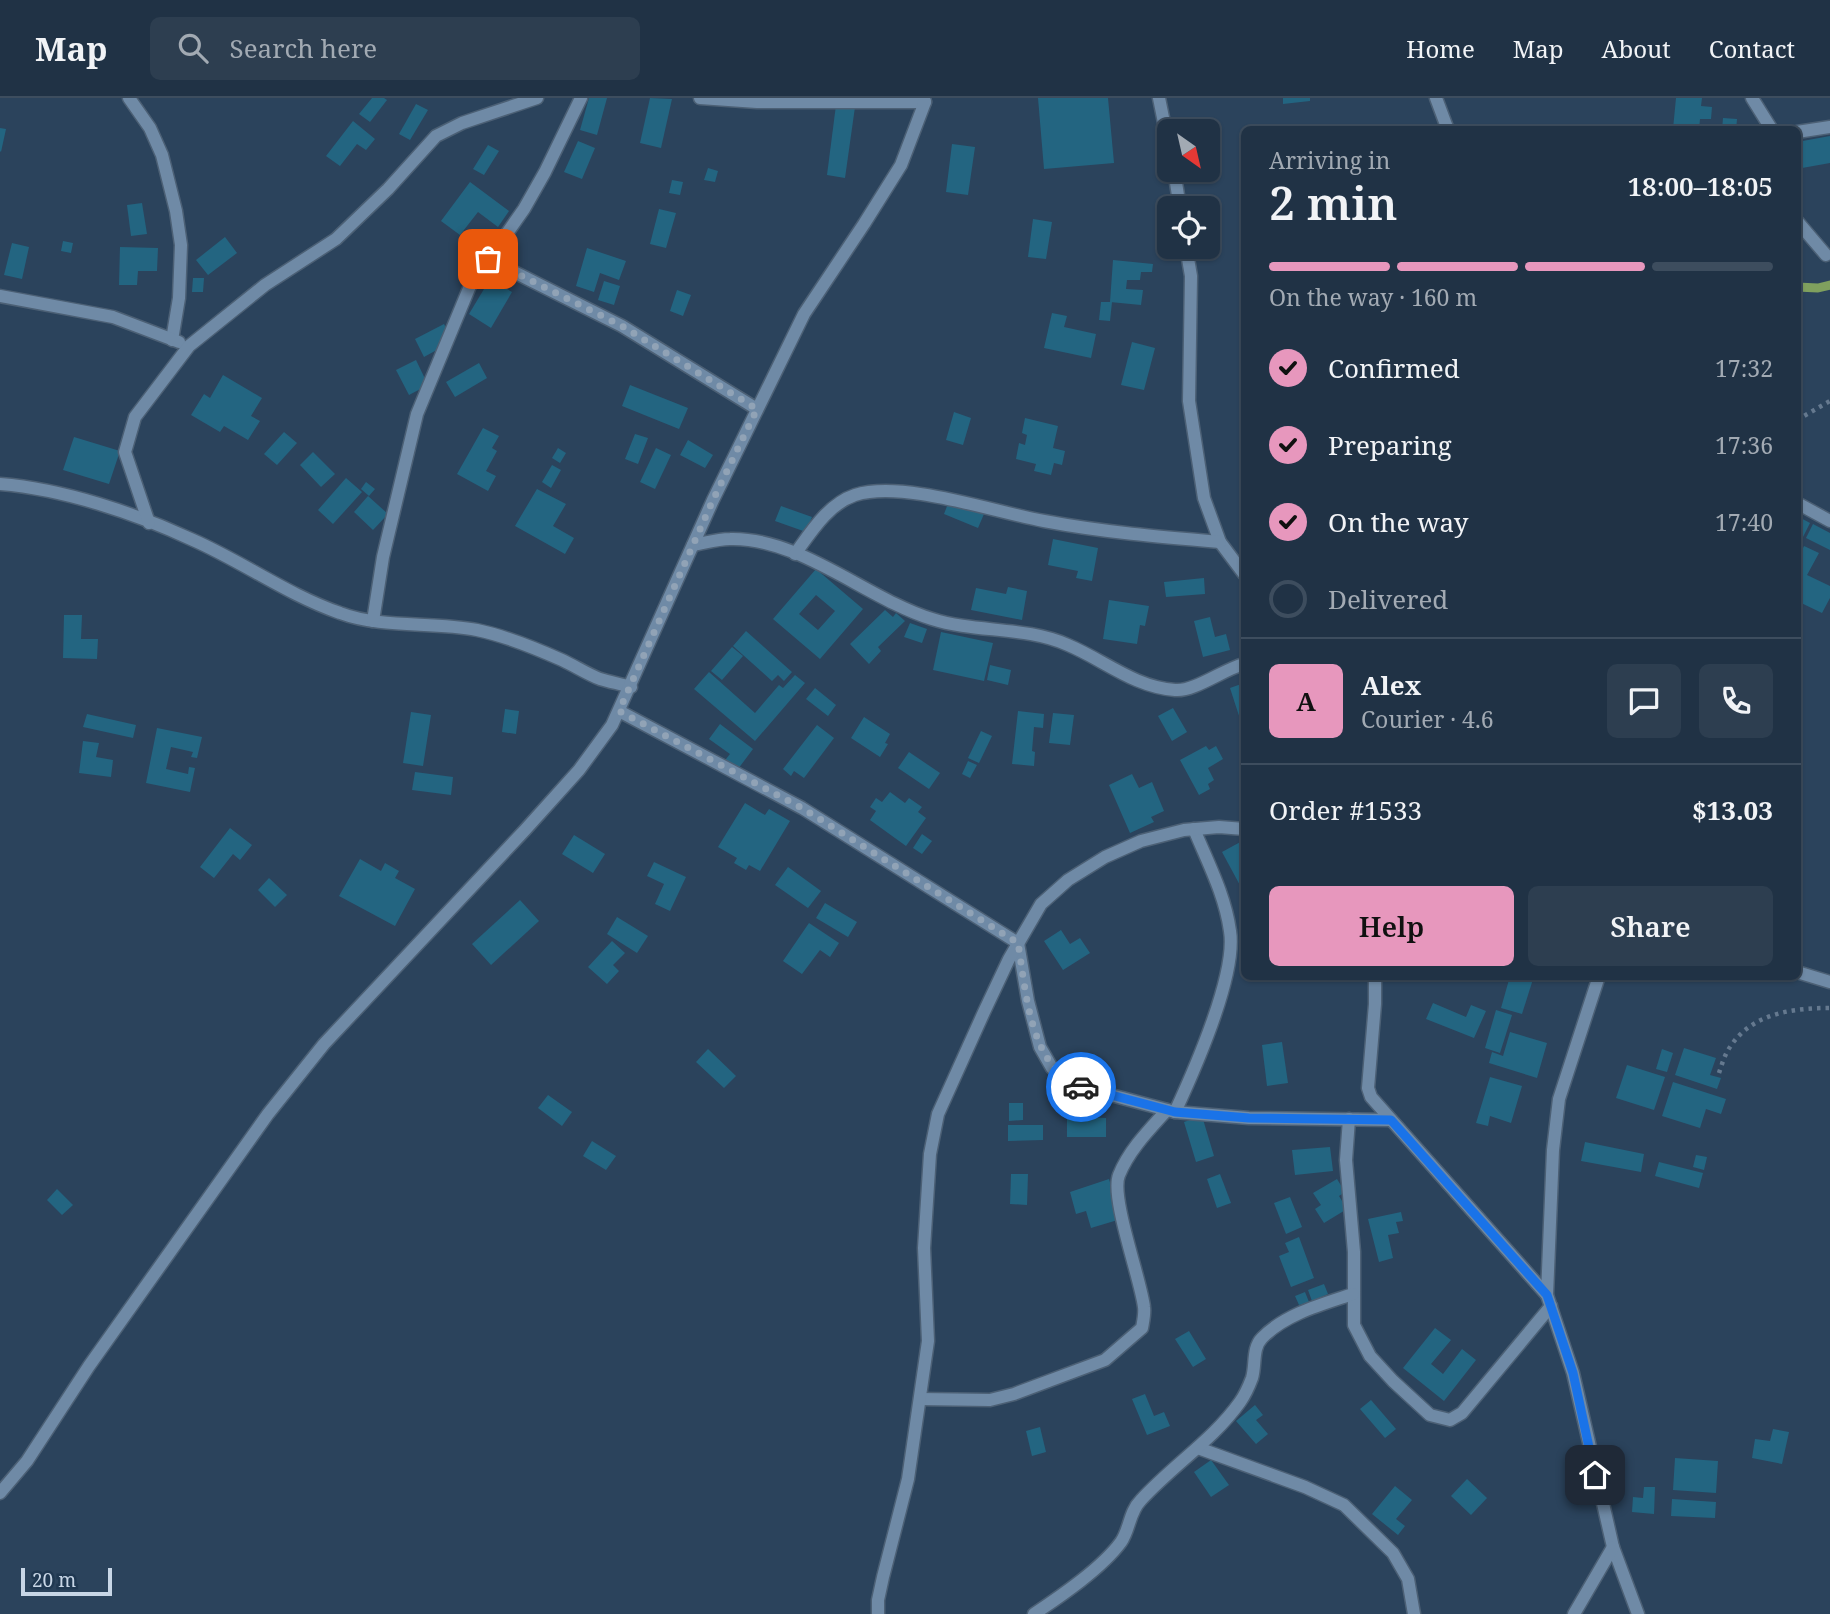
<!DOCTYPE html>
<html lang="en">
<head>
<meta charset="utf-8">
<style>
  :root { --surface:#203245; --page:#2d3e50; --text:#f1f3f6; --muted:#a2aab3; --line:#3d4d5e; --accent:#e797bd }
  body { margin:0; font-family:"Noto Serif",serif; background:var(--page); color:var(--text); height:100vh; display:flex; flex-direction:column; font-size:26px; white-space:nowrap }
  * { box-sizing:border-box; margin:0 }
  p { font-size:23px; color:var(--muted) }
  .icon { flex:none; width:38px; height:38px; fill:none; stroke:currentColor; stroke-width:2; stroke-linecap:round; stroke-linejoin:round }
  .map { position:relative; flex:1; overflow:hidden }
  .drawer { position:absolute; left:1241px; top:28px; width:560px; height:854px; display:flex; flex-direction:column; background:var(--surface); border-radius:10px; box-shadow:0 2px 5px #0004,0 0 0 2px var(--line) }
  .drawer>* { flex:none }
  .needle { width:46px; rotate:146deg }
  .controls { position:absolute; left:1157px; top:21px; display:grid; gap:14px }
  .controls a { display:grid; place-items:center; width:63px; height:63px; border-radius:10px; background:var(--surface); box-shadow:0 2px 5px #0004,0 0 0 2px var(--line); font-size:35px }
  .scale { position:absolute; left:21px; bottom:18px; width:91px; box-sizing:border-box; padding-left:7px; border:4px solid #c8d6e6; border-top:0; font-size:19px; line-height:24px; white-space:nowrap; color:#c8d6e6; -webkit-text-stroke:5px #203851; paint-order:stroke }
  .pin { position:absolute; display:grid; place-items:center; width:60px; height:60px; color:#fff; margin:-30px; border-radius:14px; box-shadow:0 4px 10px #0006 }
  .courier { position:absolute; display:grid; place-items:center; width:70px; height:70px; margin:-35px; border:5px solid #1a73e8; border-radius:50%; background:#fff; color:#222; box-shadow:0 2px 9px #0007 }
  .headline em { font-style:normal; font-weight:600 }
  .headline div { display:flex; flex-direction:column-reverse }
  .headline { display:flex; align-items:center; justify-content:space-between; height:119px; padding:0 28px }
  h1 { font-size:46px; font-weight:600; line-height:52px }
  .bar { display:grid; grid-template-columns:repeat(4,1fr); gap:10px 7px; align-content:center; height:84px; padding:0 28px }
  .bar i { height:9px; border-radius:5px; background:var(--line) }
  .bar .current { background:var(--accent) }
  .bar p { grid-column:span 4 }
  .line { display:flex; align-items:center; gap:18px; padding:0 28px; border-top:2px solid var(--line) }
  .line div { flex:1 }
  .round { display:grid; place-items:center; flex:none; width:74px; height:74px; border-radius:10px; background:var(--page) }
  ol { padding:0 28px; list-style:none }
  li { display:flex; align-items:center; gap:21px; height:77px }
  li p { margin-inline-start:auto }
  li .icon { padding:7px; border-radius:50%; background:var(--accent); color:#111; stroke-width:4 }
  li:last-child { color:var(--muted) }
  li i { width:38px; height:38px; border:4px solid var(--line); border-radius:50% }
  .primary-button { display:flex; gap:14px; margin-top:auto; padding:14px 28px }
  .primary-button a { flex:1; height:80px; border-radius:10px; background:var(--accent); color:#111; font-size:28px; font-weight:600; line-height:80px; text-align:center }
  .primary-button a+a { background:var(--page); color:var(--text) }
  header { display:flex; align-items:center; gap:42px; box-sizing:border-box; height:98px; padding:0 35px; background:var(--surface); border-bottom:2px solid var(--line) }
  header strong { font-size:33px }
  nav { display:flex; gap:38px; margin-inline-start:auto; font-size:24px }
  .search { width:490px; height:63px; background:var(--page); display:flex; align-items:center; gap:18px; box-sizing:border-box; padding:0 24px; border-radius:10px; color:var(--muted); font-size:26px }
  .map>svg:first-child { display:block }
</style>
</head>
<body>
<header>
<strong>Map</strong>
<div class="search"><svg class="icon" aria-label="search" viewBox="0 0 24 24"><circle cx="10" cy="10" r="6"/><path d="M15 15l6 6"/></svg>Search here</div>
<nav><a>Home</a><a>Map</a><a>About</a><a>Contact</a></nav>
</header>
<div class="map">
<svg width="1830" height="1516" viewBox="0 0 1830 1516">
  <rect width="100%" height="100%" fill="#2b435c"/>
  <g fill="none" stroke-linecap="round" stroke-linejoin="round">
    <path stroke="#7fa05e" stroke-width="9" d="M1797 189 1818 190 1830 187"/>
  </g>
  <g fill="#236581" fill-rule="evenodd">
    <path d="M372 0H384L387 2 370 24 359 16Z"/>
    <path d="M589 0H607L597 37 580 32Z"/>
    <path d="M650 0 672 1 661 50 640 45Z"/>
    <path d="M1038 0H1108L1114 65 1044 71Z"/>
    <path d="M1283 0H1310V3L1283 6Z"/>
    <path d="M1676 0H1702L1701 8 1712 9 1711 21H1700L1699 32 1673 31Z"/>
    <path d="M416 6 428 12 410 42 399 36Z"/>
    <path d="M836 7 855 9 845 80 827 77Z"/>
    <path d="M1723 20 1737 21 1736 32H1722Z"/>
    <path d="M353 23 375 41 366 52 357 46 340 68 326 58Z"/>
    <path d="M0 30 6 31 1 54 0 53Z"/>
    <path d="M1830 38V65L1802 70 1797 44Z"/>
    <path d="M578 43 595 50 582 81 564 74Z"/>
    <path d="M952 46 975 49 968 97 946 94Z"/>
    <path d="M488 47 499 53 484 77 473 71Z"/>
    <path d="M708 70 718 73 715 84 704 82Z"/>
    <path d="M672 82 683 84 680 97 669 95Z"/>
    <path d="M470 84 509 113 498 129 478 114 460 137 441 123Z"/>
    <path d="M142 105 147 136 131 138 127 107Z"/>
    <path d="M659 111 676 115 666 150 650 146Z"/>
    <path d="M1033 121 1052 124 1046 161 1028 159Z"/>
    <path d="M225 139 237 155 208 177 196 162Z"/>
    <path d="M63 143 73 145 71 155 61 153Z"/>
    <path d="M12 145 29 149 22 181 4 177Z"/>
    <path d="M120 149 158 150 157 173H138L137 187H119Z"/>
    <path d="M587 150 626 163 619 182 600 175 594 194 576 188Z"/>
    <path d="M1113 162 1153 166 1152 174H1141L1140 182H1127L1126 191 1143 192 1141 207 1110 204Z"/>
    <path d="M193 180H204L203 194H192Z"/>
    <path d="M490 181 512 194 491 230 469 216Z"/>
    <path d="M604 183 620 188 614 207 598 202Z"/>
    <path d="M677 192 691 197 683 218 670 213Z"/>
    <path d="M1101 204H1112L1110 223 1099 222Z"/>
    <path d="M1052 215 1067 218 1064 229 1096 236 1091 260 1044 250Z"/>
    <path d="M444 226 453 243 424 259 415 241Z"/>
    <path d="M1132 244 1155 250 1144 292 1121 287Z"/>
    <path d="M416 262 428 287 409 297 396 272Z"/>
    <path d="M479 265 487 280 455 299 446 284Z"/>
    <path d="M223 277 262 300 251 318 260 323 248 342 224 328 220 334 191 317 204 296 210 300Z"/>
    <path d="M630 287 688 310 679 331 622 308Z"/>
    <path d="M954 314 971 320 963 347 946 342Z"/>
    <path d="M1025 320 1058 328 1053 350 1065 353 1062 367 1054 365 1051 377 1034 373 1036 366 1016 361 1019 345 1025 347 1027 337 1022 335Z"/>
    <path d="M483 330 499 338 492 350 497 353 486 373 496 378 488 393 457 376Z"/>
    <path d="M284 334 297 345 277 367 264 356Z"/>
    <path d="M635 336 648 340 638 366 625 361Z"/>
    <path d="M74 339 120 353 109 386 63 372Z"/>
    <path d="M688 342 713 357 705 370 680 357Z"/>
    <path d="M558 350 566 355 560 365 552 360Z"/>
    <path d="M656 350 671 357 655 391 640 384Z"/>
    <path d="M313 354 335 376 321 389 300 367Z"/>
    <path d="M552 367 561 372 551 390 542 384Z"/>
    <path d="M346 380 362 394 333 426 318 412Z"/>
    <path d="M366 384 375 391 369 398 361 391Z"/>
    <path d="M537 391 566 406 553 428 574 440 565 456 515 428Z"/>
    <path d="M368 398 388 416 373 432 354 414Z"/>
    <path d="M949 403 984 416 978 430 944 416Z"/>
    <path d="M781 408 812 419 806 434 775 423Z"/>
    <path d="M1797 418 1810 425 1797 451Z"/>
    <path d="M1813 426 1830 435V452L1806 440Z"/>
    <path d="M1053 441 1098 450 1092 483 1076 480 1078 473 1048 467Z"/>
    <path d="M1804 448 1819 455 1807 477 1830 488V500L1822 515 1797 503V462Z"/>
    <path d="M816 471 863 511 820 561 773 521ZM816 497 835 513 818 532 799 516Z"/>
    <path d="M1204 480 1205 496 1166 499 1164 484Z"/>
    <path d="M1008 489 1027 493 1022 522 971 512 976 490 1006 496Z"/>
    <path d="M1109 502 1149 508 1145 528 1140 527 1137 546 1103 541Z"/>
    <path d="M885 512 893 519 896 515 905 523 878 549 881 553 869 566 850 546Z"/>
    <path d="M64 517H82L81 541H98L97 561 63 560Z"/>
    <path d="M1210 519 1215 539 1226 536 1230 552 1203 559 1194 523Z"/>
    <path d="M910 525 927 531 922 545 904 539Z"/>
    <path d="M746 533 792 574 784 583 778 577 772 583 733 548Z"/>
    <path d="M941 534 993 545 984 583 933 572Z"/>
    <path d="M732 549 743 558 722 582 711 573Z"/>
    <path d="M990 567 1011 572 1008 587 987 582Z"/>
    <path d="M709 574 755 615 779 587 783 590 795 577 805 585 755 643 694 591Z"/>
    <path d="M1244 585V623L1241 624 1230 590Z"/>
    <path d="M815 590 836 607 828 618 806 601Z"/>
    <path d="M1173 610 1187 634 1172 643 1158 618Z"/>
    <path d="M505 611 519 613 516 636 502 634Z"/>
    <path d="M1018 613 1044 616 1043 630 1034 629 1032 653 1035 654 1034 668 1012 666Z"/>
    <path d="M411 614 431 617 423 668 403 665Z"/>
    <path d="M1053 615 1074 617 1070 647 1049 645Z"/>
    <path d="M87 616 136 627 133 640 83 629Z"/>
    <path d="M864 619 890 636 885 645 888 646 880 659 851 640Z"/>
    <path d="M720 626 753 651 735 675 722 666 730 656 709 641Z"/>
    <path d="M817 627 834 640 804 680 794 673 791 678 783 671Z"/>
    <path d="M157 630 202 639 197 660 191 659 193 654 171 649 166 671 188 676 189 669 195 670 190 694 146 685Z"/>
    <path d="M981 633 992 638 979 665 968 660Z"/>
    <path d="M83 643 99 645 96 659 113 662 111 679 79 675Z"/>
    <path d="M1206 648 1209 652 1216 648 1223 661 1208 670 1214 682 1208 686 1210 691 1199 697 1180 662Z"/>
    <path d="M909 654 940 675 929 691 898 670Z"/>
    <path d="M968 663 977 667 970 680 962 676Z"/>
    <path d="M415 674 453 679 451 697 412 692Z"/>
    <path d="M1132 676 1139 690 1152 684 1164 713 1151 719 1154 724 1130 735 1109 687Z"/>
    <path d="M890 694 905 705 909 700 922 709 918 714 926 720 906 748 870 722 876 713 870 709 876 700 882 704Z"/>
    <path d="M745 705 765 717 769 711 790 723 760 773 749 767 746 772 734 765 737 760 718 749Z"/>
    <path d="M230 730 252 747 240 762 233 756 214 780 200 769Z"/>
    <path d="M922 736 932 743 922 756 913 750Z"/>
    <path d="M574 737 605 756 593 775 562 756Z"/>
    <path d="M1244 742V790L1242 791 1222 754Z"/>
    <path d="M360 761 381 773 385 765 399 773 395 780 415 791 395 828 339 798Z"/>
    <path d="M654 764 686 779 670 813 655 806 664 786 647 778Z"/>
    <path d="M788 769 821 793 808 810 775 787Z"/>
    <path d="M269 780 287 797 275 809 258 792Z"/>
    <path d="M520 802 539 823 491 867 472 846Z"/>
    <path d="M825 805 857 824 848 839 816 820Z"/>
    <path d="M617 819 648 838 637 855 607 836Z"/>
    <path d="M809 825 839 845 830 859 820 852 802 876 783 863Z"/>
    <path d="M1061 832 1070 846 1080 840 1090 855 1063 872 1044 843Z"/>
    <path d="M612 843 625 855 613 867 619 873 607 886 588 869Z"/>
    <path d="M1510 878H1534L1522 916 1501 910Z"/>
    <path d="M1433 905 1466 919 1471 907 1486 913 1474 940 1426 921Z"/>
    <path d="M1496 912 1512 917 1500 955 1485 950Z"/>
    <path d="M1510 934 1547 945 1537 980 1489 965 1492 954 1503 958Z"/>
    <path d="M1282 944 1288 985 1267 988 1262 947Z"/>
    <path d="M1684 950 1716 960 1710 977 1721 980 1717 991 1675 977Z"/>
    <path d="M708 951 736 978 724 990 696 964Z"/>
    <path d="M1662 951 1673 955 1667 974 1656 971Z"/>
    <path d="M1627 967 1665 979 1654 1012 1616 1000Z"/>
    <path d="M1490 979 1522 988 1511 1025 1490 1018 1488 1028 1476 1025Z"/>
    <path d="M1673 984 1726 1001 1721 1016 1706 1011 1700 1030 1662 1018Z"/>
    <path d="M548 997 572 1014 562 1028 538 1010Z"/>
    <path d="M1067 999H1083V1019L1106 1020V1039H1067Z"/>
    <path d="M1009 1005H1023V1022L1009 1023Z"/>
    <path d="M1202 1018 1214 1058 1196 1064 1184 1024Z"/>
    <path d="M1008 1027H1043V1042L1008 1043Z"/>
    <path d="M592 1043 616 1058 606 1072 583 1058Z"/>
    <path d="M1585 1044 1644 1056 1641 1074 1581 1063Z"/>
    <path d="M1330 1049 1333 1073 1295 1077 1292 1052Z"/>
    <path d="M1696 1057 1707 1059 1704 1072 1693 1069Z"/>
    <path d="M1659 1064 1703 1075 1699 1090 1655 1078Z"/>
    <path d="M1011 1076H1028L1027 1107 1010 1106Z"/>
    <path d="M1220 1076 1231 1105 1217 1110 1207 1081Z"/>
    <path d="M1109 1081 1121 1121 1091 1130 1086 1113 1076 1116 1070 1094Z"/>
    <path d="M1337 1081 1345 1094 1339 1098 1347 1111 1324 1125 1315 1111 1321 1107 1313 1095Z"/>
    <path d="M57 1091 73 1107 62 1117 47 1102Z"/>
    <path d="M1290 1099 1302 1129 1286 1136 1274 1105Z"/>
    <path d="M1401 1114 1403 1123 1396 1124 1399 1135 1388 1137 1393 1160 1379 1164 1368 1121Z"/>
    <path d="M1299 1139 1314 1180 1291 1189 1279 1158 1289 1154 1285 1145Z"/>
    <path d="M1324 1186 1328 1196 1312 1203 1308 1192Z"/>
    <path d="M1305 1194 1309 1204 1299 1207 1295 1198Z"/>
    <path d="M1435 1230 1451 1242 1431 1266 1443 1276 1462 1251 1476 1262 1444 1303 1403 1270Z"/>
    <path d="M1189 1233 1206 1261 1193 1269 1175 1241Z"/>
    <path d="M1145 1296 1154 1318 1164 1314 1170 1328 1147 1337 1132 1301Z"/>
    <path d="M1371 1302 1396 1331 1385 1340 1360 1311Z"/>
    <path d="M1255 1307 1263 1317 1256 1322 1268 1336 1256 1346 1236 1323Z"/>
    <path d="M1040 1329 1046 1354 1032 1358 1026 1333Z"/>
    <path d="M1773 1331 1789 1334 1782 1366 1752 1360 1755 1341 1770 1343Z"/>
    <path d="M1675 1360 1718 1363 1716 1395 1673 1392Z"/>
    <path d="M1211 1362 1229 1387 1211 1399 1194 1374Z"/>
    <path d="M1467 1381 1487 1400 1471 1417 1451 1398Z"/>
    <path d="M1395 1388 1412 1402 1396 1421 1405 1428 1398 1437 1372 1416Z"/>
    <path d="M1644 1389H1655L1654 1416 1632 1414 1633 1399 1643 1400Z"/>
    <path d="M1672 1401 1716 1404 1715 1420 1671 1418Z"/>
  </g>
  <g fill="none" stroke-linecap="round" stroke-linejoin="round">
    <defs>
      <g id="minor">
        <path d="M129 0 150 30 162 57 176 113 181 147 179 200 172 242"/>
        <path d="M700 0 757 4H925"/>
        <path d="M1159 0 1169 49"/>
        <path d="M1436 0 1448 32"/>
        <path d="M1752 0 1772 32"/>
        <path d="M1797 34 1830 29"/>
        <path d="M1174 72 1180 110"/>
        <path d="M1797 123 1826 157"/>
        <path d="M1186 149 1191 178 1189 303 1204 400 1220 444 1244 476"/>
        <path d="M488 161 622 228 757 311"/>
        <path d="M0 198 113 219 179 244"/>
        <path d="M0 386C63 391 135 415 193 442 243 464 288 497 340 515 383 531 432 523 477 532 506 538 535 550 562 562 575 568 587 576 600 581 610 584 621 586 631 589"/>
        <path d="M1797 405 1830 423"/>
        <path d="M149 425 125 354 135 319 189 248 265 187 336 141 388 91 436 38 462 25 537 0"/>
        <path d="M693 447C705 445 717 441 730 441 800 439 867 501 932 521 976 535 1025 528 1068 547 1104 562 1134 589 1175 592 1194 594 1224 571 1244 566"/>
        <path d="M795 456C811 434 828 406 855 397 903 382 994 414 1044 423 1102 434 1161 439 1220 444"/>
        <path d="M373 523 383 459 417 316 470 188 524 111 545 74 581 0"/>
        <path d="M619 613 802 710 1018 845 1028 903 1040 949 1052 970 1077 988 1175 1014 1249 1020 1391 1022"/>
        <path d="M1797 874 1830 884"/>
        <path d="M1375 878V906L1368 990 1371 999 1547 1197"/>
        <path d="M1599 878 1559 1001 1553 1052 1547 1197 1573 1275 1613 1449 1638 1516"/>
        <path d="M1175 1014C1194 973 1237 876 1230 833 1225 797 1208 765 1194 731"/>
        <path d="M1349 1021 1346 1062 1354 1154V1227L1370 1258 1393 1283 1430 1317 1450 1322 1462 1315 1551 1208"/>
        <path d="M920 1301 990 1302 1014 1296 1105 1262 1142 1230C1143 1224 1145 1216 1144 1209 1141 1182 1110 1099 1119 1077 1129 1052 1149 1032 1167 1012"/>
        <path d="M1198 1350 1305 1389 1344 1407 1393 1455 1408 1481 1414 1516"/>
        <path d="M0 1395 27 1363 89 1268 268 1016 324 946 525 732 579 672 612 627 713 402 804 216 864 126 901 67 925 4 924 0"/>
        <path d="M878 1516V1502L883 1479 908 1381 928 1243 924 1150 930 1056 938 1016 984 914 1009 861 1041 806 1068 782 1105 759 1141 743 1184 732 1219 729 1244 731"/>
        <path d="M1034 1516C1061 1498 1102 1470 1121 1444 1130 1431 1129 1414 1141 1402 1173 1367 1213 1342 1240 1304 1245 1297 1249 1288 1252 1280 1256 1267 1252 1250 1262 1240 1285 1216 1323 1206 1353 1196"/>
        <path d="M1574 1516 1613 1449"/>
      </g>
    </defs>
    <use href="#minor" stroke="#4c6075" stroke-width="15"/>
    <g stroke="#65798f" stroke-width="4.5" stroke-dasharray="3.5 5" stroke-linecap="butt">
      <path d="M1797 322 1830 303"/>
      <path d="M1719 975C1722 966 1725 956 1730 949 1752 915 1793 910 1830 910"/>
    </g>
    <use href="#minor" stroke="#6f8aa6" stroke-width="12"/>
  </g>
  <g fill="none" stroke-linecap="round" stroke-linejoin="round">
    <path stroke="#91a3b6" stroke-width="7" stroke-dasharray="0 12.6" d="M488 161 622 228 757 311 713 402 619 613 802 710 1018 845C1026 892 1029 969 1081 989"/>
    <path stroke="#1a73e8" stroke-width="9" d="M1081 989 1175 1014 1249 1020 1391 1022 1547 1197 1573 1275 1595 1377"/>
  </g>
</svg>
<div class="controls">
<a><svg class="needle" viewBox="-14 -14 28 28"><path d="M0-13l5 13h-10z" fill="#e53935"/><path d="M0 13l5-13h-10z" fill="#a2aab3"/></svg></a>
<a><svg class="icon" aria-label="locate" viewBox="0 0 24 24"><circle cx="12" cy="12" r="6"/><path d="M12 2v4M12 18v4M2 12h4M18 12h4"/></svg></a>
</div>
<div class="scale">20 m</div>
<div class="pin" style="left:488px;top:161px;background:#ea580c"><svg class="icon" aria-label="bag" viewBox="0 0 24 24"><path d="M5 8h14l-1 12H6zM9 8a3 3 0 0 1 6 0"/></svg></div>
<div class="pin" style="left:1595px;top:1377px;background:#1f2937"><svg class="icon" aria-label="home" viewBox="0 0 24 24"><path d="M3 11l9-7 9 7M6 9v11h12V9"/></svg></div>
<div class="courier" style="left:1081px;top:989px"><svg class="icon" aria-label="car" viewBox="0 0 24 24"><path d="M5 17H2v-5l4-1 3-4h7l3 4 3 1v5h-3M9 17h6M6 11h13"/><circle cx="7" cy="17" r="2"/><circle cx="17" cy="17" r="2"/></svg></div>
<section class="drawer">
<div class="headline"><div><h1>2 min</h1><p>Arriving in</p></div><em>18:00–18:05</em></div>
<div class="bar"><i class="current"></i><i class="current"></i><i class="current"></i><i></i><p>On the way · 160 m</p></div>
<ol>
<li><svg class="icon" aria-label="check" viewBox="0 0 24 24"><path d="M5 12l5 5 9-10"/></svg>Confirmed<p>17:32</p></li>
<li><svg class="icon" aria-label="check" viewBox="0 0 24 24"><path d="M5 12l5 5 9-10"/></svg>Preparing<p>17:36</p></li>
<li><svg class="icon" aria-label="check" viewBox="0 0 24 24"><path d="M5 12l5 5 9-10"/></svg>On the way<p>17:40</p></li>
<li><i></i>Delivered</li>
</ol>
<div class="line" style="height:126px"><b class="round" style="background:var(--accent);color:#111">A</b><div><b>Alex</b><p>Courier · 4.6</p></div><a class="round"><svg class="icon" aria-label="chat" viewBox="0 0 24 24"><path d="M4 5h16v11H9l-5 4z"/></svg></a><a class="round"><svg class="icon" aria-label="phone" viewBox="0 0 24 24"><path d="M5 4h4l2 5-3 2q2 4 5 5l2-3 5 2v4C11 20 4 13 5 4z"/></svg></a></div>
<div class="line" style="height:91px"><div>Order #1533</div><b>$13.03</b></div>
<div class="primary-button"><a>Help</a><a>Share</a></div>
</section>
</div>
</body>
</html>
